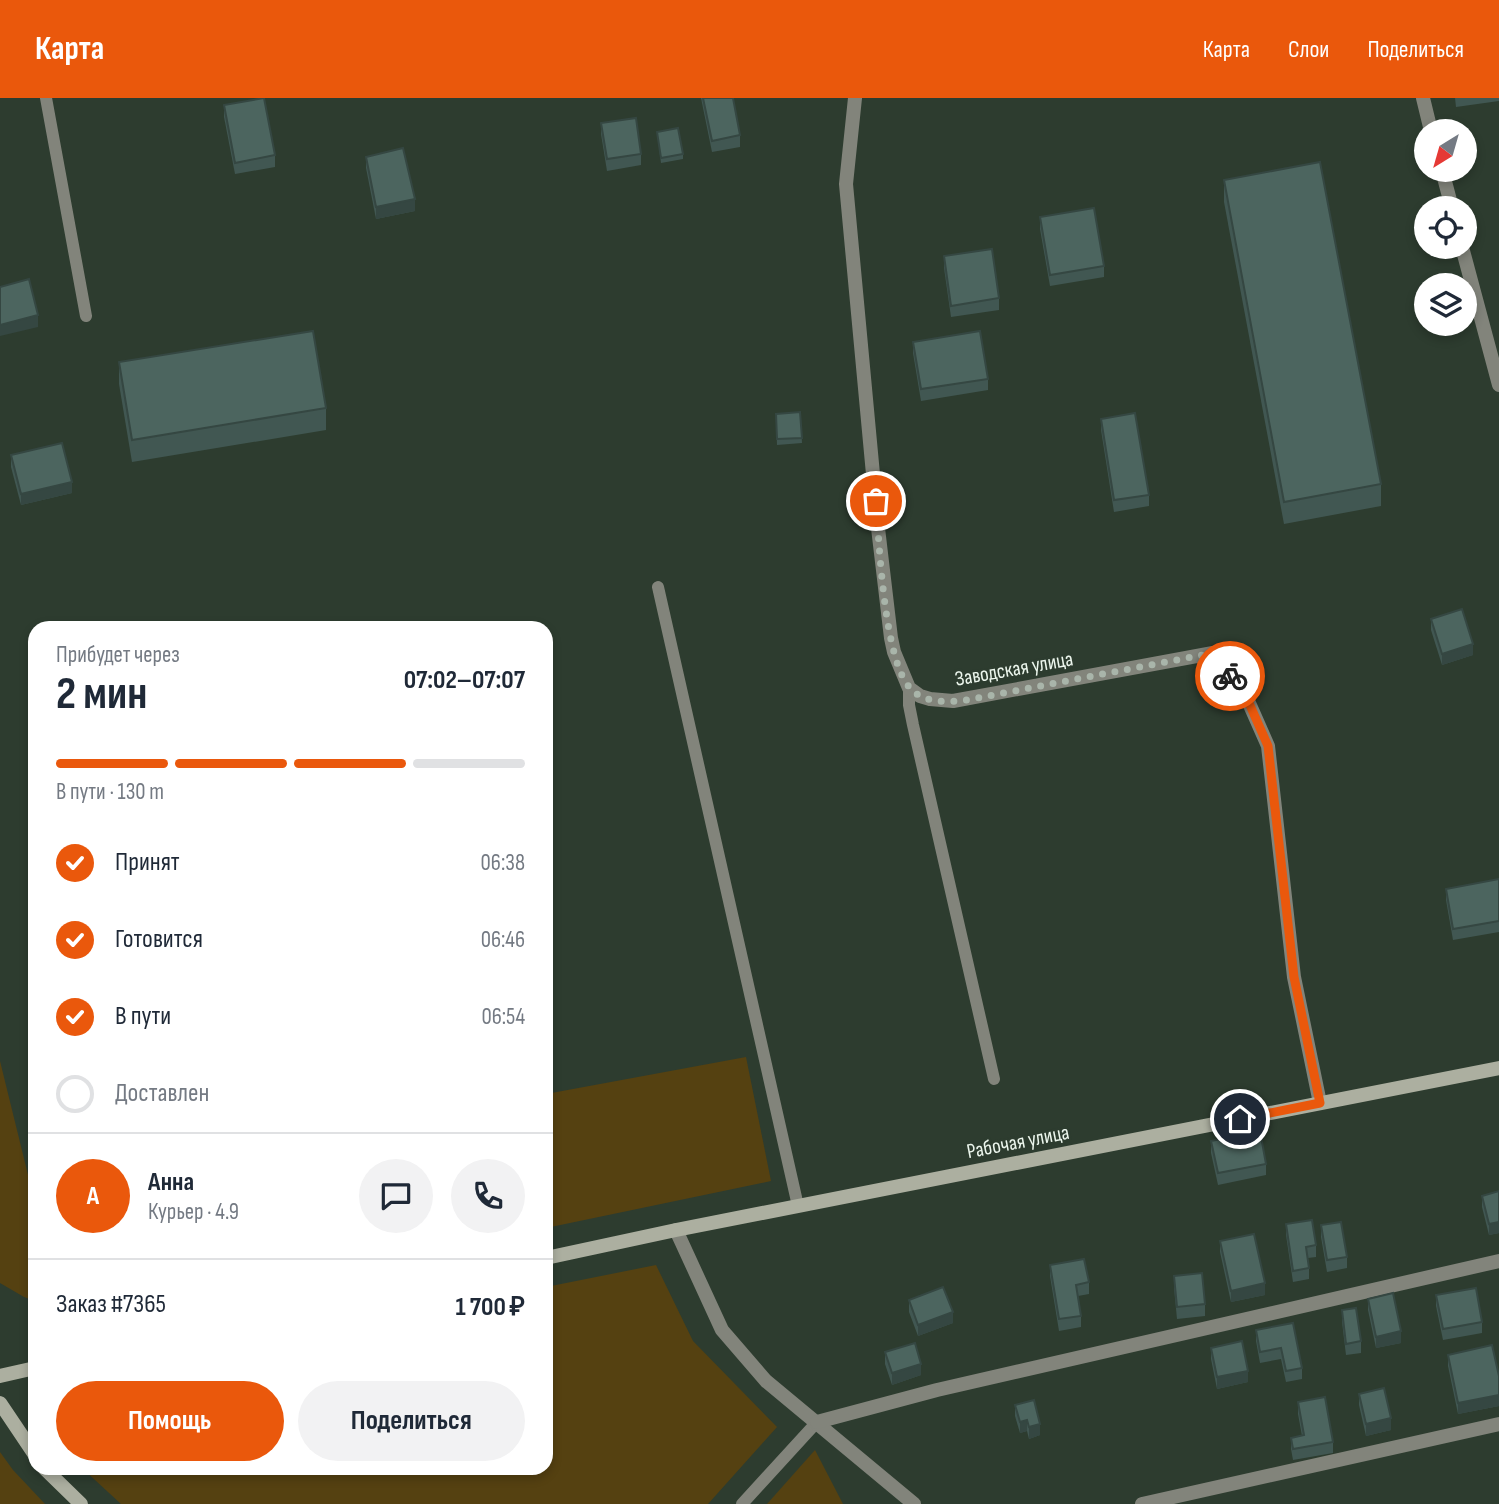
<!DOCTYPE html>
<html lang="ru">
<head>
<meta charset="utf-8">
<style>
  :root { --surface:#fff; --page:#f2f2f3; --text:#1f2937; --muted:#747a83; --line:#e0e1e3; --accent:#ea580c }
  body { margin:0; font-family:"Sofia Sans Condensed",sans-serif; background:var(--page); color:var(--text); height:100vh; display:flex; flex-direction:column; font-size:26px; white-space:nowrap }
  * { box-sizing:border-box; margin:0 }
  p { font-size:23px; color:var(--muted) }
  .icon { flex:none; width:38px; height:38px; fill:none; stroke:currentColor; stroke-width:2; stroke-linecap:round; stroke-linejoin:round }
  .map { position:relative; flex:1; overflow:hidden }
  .details { position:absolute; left:28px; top:523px; width:525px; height:854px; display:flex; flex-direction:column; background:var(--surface); border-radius:21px; box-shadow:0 4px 10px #0003 }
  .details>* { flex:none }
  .needle { width:46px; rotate:217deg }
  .buttons { position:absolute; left:1414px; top:21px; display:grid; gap:14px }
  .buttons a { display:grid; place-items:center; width:63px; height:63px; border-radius:50%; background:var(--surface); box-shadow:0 4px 10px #0003; font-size:35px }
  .pin { position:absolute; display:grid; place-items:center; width:60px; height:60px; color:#fff; margin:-30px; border:4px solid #fff; border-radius:50%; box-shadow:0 2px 7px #0007 }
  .courier { position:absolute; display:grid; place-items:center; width:70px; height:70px; margin:-35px; border:5px solid #ea580c; border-radius:50%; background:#fff; color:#222; box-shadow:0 2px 9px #0007 }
  .head em { font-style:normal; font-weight:700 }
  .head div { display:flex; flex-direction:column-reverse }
  .head { display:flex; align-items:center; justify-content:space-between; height:119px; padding:0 28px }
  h1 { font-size:46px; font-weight:700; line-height:52px }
  .bar { display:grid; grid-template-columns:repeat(4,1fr); gap:10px 7px; align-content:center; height:84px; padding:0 28px }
  .bar i { height:9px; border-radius:5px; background:var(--line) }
  .bar .active { background:var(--accent) }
  .bar p { grid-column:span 4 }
  .line { display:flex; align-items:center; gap:18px; padding:0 28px; border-top:2px solid var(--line) }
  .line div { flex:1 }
  .round { display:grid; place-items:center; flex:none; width:74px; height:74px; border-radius:37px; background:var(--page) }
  ol { padding:0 28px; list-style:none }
  li { display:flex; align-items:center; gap:21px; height:77px }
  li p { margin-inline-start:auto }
  li .icon { padding:7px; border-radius:50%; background:var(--accent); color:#fff; stroke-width:4 }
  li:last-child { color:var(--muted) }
  li i { width:38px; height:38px; border:4px solid var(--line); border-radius:50% }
  .primary-button { display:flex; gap:14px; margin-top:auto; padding:14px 28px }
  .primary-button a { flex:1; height:80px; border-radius:42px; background:var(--accent); color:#fff; font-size:28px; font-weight:700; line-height:80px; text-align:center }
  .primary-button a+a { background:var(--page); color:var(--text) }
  header { display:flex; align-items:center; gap:42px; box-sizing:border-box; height:98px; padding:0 35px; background:var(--accent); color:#fff }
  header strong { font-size:33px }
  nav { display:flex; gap:38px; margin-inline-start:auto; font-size:24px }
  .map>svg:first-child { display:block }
</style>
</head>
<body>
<header>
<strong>Карта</strong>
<nav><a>Карта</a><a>Слои</a><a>Поделиться</a></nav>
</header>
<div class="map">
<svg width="1499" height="1406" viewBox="0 0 1499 1406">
  <rect width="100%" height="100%" fill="#2d3c2f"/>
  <g fill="#554111">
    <path d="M746 959 771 1083 546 1130V996Z"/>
    <path d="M0 963 31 1089 35 1088V1203L24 1199 0 1185Z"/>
    <path d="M656 1167 693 1243 777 1329 708 1406H121L82 1370H546V1189Z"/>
    <path d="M815 1352 843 1406H767Z"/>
    <path d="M0 1354 13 1372 45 1406H0Z"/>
  </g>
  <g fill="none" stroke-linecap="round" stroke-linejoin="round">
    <g stroke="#82847b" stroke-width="12">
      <path d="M46 0 86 218"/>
      <path d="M658 489 798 1108"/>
      <path d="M909 590V607L913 627 994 981"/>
      <path d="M742 1406 817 1324"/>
    </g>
    <g stroke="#82847b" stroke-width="14">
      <path d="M855 0 846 86 878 430 891 540 894 554 909 590 920 598 930 601 953 603 1213 555 1249 605 1268 648 1294 879 1320 1005"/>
      <path d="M1423 0 1431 33"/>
      <path d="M1442 72 1452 110"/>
      <path d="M1462 149 1499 287"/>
      <path d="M676 1132 722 1232 766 1283 914 1406"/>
      <path d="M817 1324 937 1292 1499 1163"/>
      <path d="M1142 1406 1499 1326"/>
    </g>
    <g stroke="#acafa0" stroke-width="14">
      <path d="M546 1160 676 1132 1499 970"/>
      <path d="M0 1278 35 1270"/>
      <path d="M0 1305 35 1357"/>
      <path d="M44 1370 81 1406"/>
    </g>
  </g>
  <g fill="#415752">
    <path d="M701 0H733L740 37V49L712 54Z"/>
    <path d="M1455 0H1499V3L1456 9Z"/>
    <path d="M224 7 275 57V69L235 76 224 19Z"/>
    <path d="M601 25 641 56V67L607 73 601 36Z"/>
    <path d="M657 34 683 56V61L661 65Z"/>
    <path d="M366 59 415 113 376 121 366 70Z"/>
    <path d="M1224 82 1381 386V408L1284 426 1224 104Z"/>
    <path d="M1040 119 1104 168V179L1050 188 1040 131Z"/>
    <path d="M944 158 999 200V212L951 219 944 170Z"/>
    <path d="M913 244 988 281V292L921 303 913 255Z"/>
    <path d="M119 264 326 310V332L132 364 119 286Z"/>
    <path d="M800 314 802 345 777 347 776 316Z"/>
    <path d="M1101 321 1149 397V408L1114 414 1101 332Z"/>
    <path d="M11 357 72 395 21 407 11 369Z"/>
    <path d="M1431 521 1473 557 1442 567 1431 532Z"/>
    <path d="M1499 781V834L1453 842 1446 802V791Z"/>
    <path d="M1211 1043 1266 1066V1077L1218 1087 1211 1055Z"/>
    <path d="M1499 1093V1135L1489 1137 1482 1109V1098Z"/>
    <path d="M1286 1126 1316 1147V1159L1308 1160 1309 1170V1181L1293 1184 1286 1137Z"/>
    <path d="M1321 1127 1347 1159V1170L1327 1174 1321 1139Z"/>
    <path d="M1220 1143 1265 1197 1231 1204 1220 1154Z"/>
    <path d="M1050 1167 1089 1184V1196L1078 1198 1081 1218V1229L1059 1233 1050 1178Z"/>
    <path d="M1174 1178 1205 1206V1218L1177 1221 1174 1190Z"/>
    <path d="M1436 1197 1482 1224V1235L1443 1242 1436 1208Z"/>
    <path d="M1368 1201 1401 1245 1376 1250 1368 1212Z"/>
    <path d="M909 1202 953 1225 918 1238 909 1214Z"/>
    <path d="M1342 1212 1361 1243V1255L1346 1257 1342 1224Z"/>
    <path d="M1293 1225 1302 1270V1281L1286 1284 1281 1261 1260 1265 1256 1243V1232Z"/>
    <path d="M1211 1250 1248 1284 1217 1291 1211 1261Z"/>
    <path d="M885 1254 921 1277 892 1287 885 1266Z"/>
    <path d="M1448 1257 1499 1278V1308L1458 1316 1448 1268Z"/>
    <path d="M1359 1296 1391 1332 1366 1338 1359 1307Z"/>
    <path d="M1298 1304 1333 1344V1355L1293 1362 1291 1351V1340L1302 1338 1298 1316Z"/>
    <path d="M1015 1307 1040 1337 1029 1341 1027 1333 1020 1335 1015 1318Z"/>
  </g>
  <g fill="#354742">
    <path d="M415 101V113L376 121V109Z"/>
    <path d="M38 217V229L0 238V227Z"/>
    <path d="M72 384V395L21 407V396Z"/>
    <path d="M1473 546V557L1442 567V556Z"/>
    <path d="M1499 1124V1135L1489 1137V1126Z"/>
    <path d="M1265 1185V1197L1231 1204V1193Z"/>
    <path d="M953 1214V1225L918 1238V1227Z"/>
    <path d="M1401 1233V1245L1376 1250V1239Z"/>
    <path d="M921 1266V1277L892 1287V1275Z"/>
    <path d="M1248 1273V1284L1217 1291V1279Z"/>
    <path d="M1499 1297V1308L1458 1316V1305Z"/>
    <path d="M1391 1320V1332L1366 1338V1326Z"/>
    <path d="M1027 1322V1333L1020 1335V1324Z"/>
    <path d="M1040 1326V1337L1029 1341V1329Z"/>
  </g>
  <g fill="#4c655f" stroke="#354742" stroke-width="2">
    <path d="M264 0 275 57 235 65 224 7Z"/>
    <path d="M703 0H733L740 37 712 43Z"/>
    <path d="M636 20 641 56 607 61 601 25Z"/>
    <path d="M678 30 683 56 661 60 657 34Z"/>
    <path d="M403 50 415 101 376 109 366 59Z"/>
    <path d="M1320 64 1381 386 1284 404 1224 82Z"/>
    <path d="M1094 110 1104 168 1050 177 1040 119Z"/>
    <path d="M992 151 999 200 951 208 944 158Z"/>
    <path d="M29 181 38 217 0 227V189Z"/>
    <path d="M313 233 326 310 132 342 119 264Z"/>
    <path d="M980 233 988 281 921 291 913 244Z"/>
    <path d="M800 314 802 340 777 341 776 316Z"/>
    <path d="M1135 315 1149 397 1114 402 1101 321Z"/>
    <path d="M62 345 72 384 21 396 11 357Z"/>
    <path d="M1462 511 1473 546 1442 556 1431 521Z"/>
    <path d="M1499 781V823L1453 831 1446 791Z"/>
    <path d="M1260 1033 1266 1066 1218 1075 1211 1043Z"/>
    <path d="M1499 1093V1124L1489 1126 1482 1098Z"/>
    <path d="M1312 1122 1316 1147 1306 1149 1309 1170 1293 1173 1286 1126Z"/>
    <path d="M1341 1124 1347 1159 1327 1162 1321 1127Z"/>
    <path d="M1254 1136 1265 1185 1231 1193 1220 1143Z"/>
    <path d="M1084 1161 1089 1184 1076 1187 1081 1218 1059 1221 1050 1167Z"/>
    <path d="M1202 1175 1205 1206 1177 1209 1174 1178Z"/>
    <path d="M943 1189 953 1214 918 1227 909 1202Z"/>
    <path d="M1476 1190 1482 1224 1443 1231 1436 1197Z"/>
    <path d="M1393 1195 1401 1233 1376 1239 1368 1201Z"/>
    <path d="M1356 1210 1361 1243 1346 1246 1342 1212Z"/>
    <path d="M1293 1225 1302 1270 1286 1273 1281 1250 1260 1254 1256 1232Z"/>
    <path d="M1242 1243 1248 1273 1217 1279 1211 1250Z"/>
    <path d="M915 1245 921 1266 892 1275 885 1254Z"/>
    <path d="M1492 1247 1499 1278V1297L1458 1305 1448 1257Z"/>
    <path d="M1384 1290 1391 1320 1366 1326 1359 1296Z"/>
    <path d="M1325 1299 1333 1344 1293 1351 1291 1340 1304 1337 1298 1304Z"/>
    <path d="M1034 1302 1040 1326 1029 1329 1027 1322 1020 1324 1015 1307Z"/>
  </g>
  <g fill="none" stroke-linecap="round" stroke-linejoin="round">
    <path stroke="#a9b5aa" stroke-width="7" stroke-dasharray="0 12.6" d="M876 403C879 443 884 565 911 591 925 606 948 604 967 602L1213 555 1230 578"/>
    <path stroke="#ea580c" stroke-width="9" d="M1230 578 1249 605 1268 648 1294 879 1320 1005 1240 1021"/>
  </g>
  <g text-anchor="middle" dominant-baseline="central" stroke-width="5" stroke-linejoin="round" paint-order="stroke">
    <g font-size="21" fill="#ecf6ed" stroke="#2d3c2f">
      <text transform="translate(1014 571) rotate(-10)">Заводская улица</text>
      <text transform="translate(1018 1044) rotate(-11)">Рабочая улица</text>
    </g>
  </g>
</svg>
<div class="buttons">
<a><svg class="needle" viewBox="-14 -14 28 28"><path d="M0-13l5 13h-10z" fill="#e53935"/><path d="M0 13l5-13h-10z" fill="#747a83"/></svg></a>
<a><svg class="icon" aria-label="locate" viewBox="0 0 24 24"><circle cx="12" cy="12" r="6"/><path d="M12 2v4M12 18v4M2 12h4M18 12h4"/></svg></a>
<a><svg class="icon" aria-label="layers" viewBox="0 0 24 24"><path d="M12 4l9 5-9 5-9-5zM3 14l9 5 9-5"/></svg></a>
</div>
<div class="pin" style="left:876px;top:403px;background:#ea580c"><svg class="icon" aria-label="bag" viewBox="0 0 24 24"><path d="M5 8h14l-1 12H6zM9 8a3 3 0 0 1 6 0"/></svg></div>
<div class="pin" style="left:1240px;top:1021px;background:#1f2937"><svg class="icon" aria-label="home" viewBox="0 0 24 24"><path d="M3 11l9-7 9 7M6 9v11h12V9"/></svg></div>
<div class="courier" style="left:1230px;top:578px"><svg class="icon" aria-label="bike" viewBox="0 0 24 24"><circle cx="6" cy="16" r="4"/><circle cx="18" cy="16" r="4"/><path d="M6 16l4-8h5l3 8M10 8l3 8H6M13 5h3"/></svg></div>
<section class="details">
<div class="head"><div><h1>2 мин</h1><p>Прибудет через</p></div><em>07:02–07:07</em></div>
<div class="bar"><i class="active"></i><i class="active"></i><i class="active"></i><i></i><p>В пути · 130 m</p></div>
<ol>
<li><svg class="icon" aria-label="check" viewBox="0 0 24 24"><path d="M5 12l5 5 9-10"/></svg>Принят<p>06:38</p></li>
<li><svg class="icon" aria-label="check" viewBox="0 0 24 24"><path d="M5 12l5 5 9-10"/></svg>Готовится<p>06:46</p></li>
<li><svg class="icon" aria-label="check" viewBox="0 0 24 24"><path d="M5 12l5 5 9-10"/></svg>В пути<p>06:54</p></li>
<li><i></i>Доставлен</li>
</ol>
<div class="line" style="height:126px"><b class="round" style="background:var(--accent);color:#fff">А</b><div><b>Анна</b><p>Курьер · 4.9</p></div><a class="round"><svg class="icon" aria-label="chat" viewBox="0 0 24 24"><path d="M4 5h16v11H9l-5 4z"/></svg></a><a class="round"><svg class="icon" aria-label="phone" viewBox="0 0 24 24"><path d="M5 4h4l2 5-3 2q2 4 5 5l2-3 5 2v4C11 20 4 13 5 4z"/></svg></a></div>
<div class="line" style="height:91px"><div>Заказ #7365</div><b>1 700 ₽</b></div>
<div class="primary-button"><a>Помощь</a><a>Поделиться</a></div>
</section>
</div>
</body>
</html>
